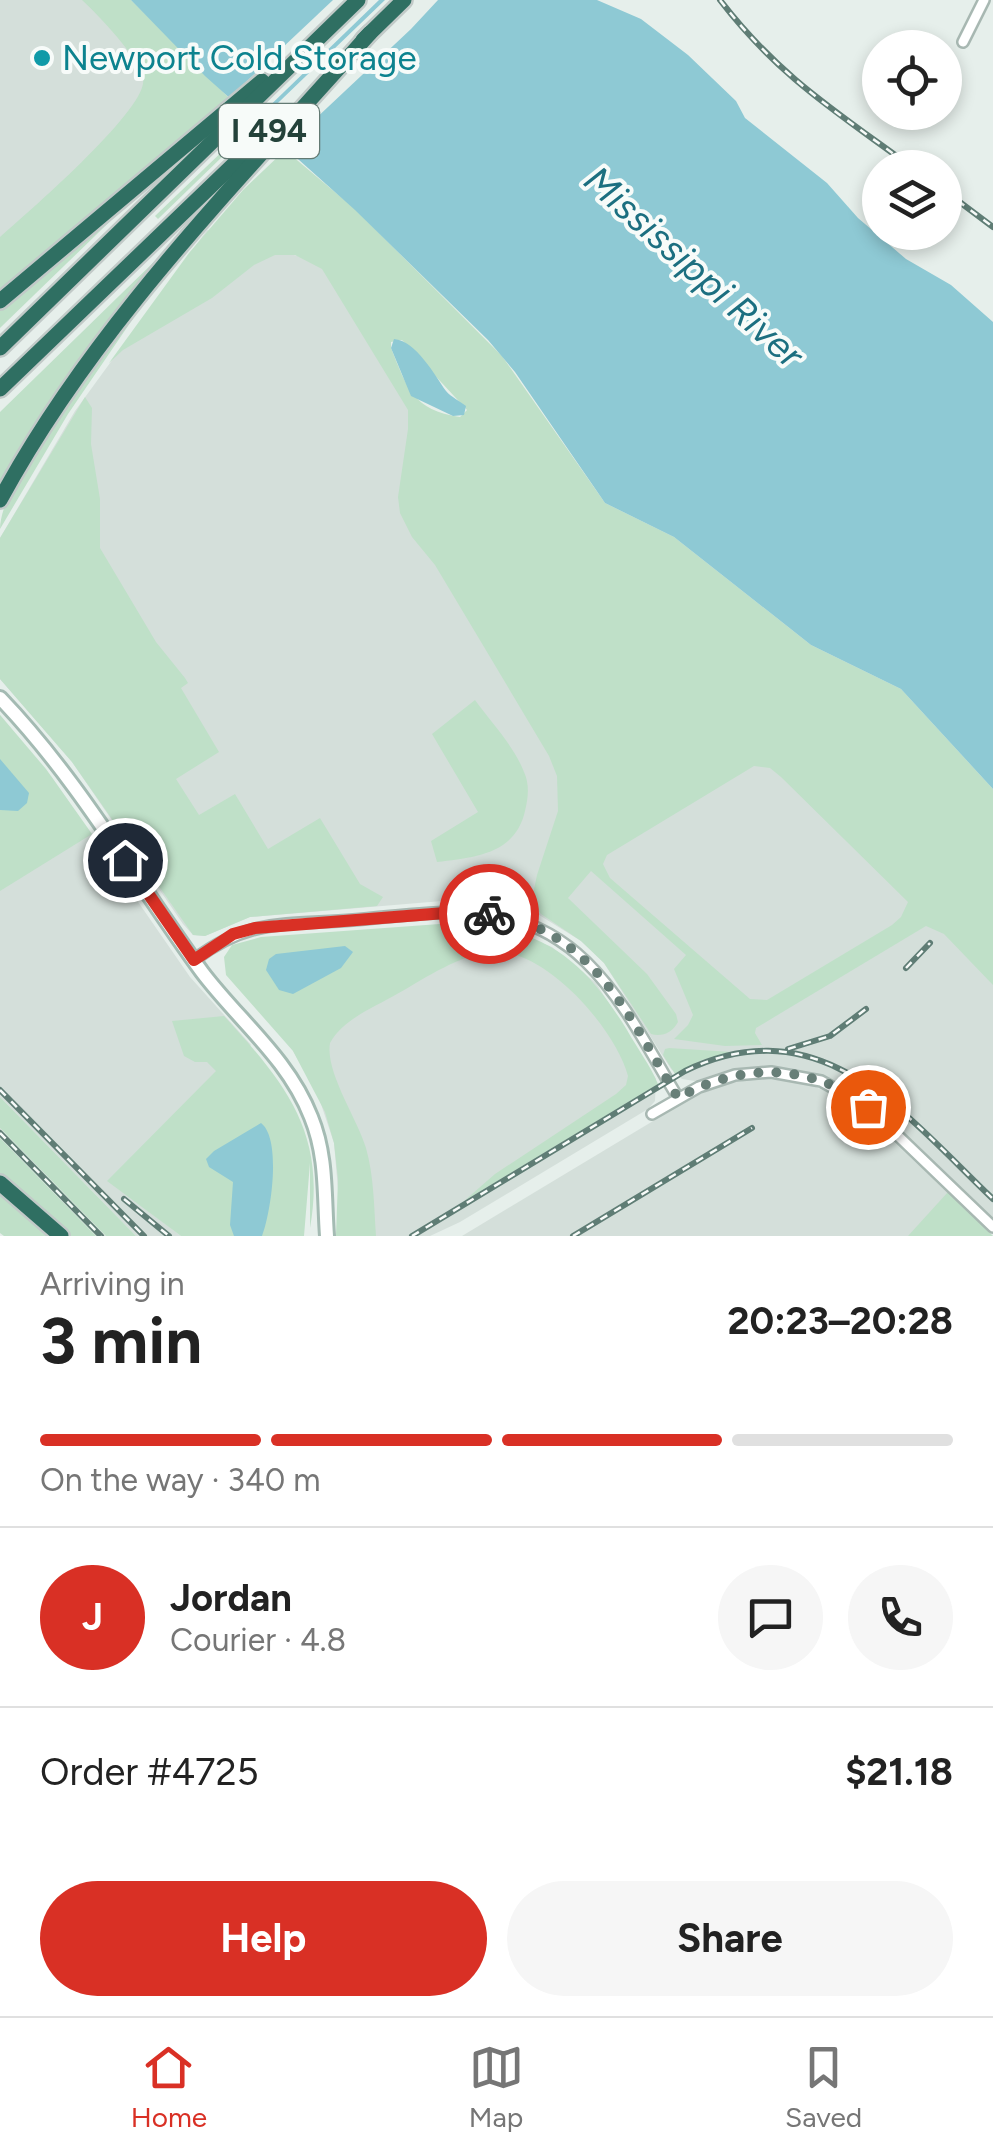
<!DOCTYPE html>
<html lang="en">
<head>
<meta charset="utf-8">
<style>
  :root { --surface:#fff; --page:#f6f6f6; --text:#222; --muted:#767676; --line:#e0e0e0; --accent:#d93025 }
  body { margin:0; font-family:Figtree,sans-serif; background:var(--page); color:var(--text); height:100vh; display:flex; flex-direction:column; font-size:38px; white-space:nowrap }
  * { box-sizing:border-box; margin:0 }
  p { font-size:32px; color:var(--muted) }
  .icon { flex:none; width:55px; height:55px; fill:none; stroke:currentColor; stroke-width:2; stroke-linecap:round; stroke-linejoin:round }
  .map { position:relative; height:1236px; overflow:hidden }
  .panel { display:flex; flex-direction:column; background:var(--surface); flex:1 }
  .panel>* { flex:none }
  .buttons { position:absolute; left:862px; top:30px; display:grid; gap:20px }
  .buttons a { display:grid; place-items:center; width:100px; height:100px; border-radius:50%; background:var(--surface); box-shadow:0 5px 15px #0003; font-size:50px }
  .pin { position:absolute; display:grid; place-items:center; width:85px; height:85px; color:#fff; margin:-42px; border:5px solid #fff; border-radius:50%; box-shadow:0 2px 10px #0007 }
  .courier { position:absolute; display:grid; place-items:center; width:100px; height:100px; margin:-50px; border:8px solid #d93025; border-radius:50%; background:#fff; color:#222; box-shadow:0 2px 12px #0007 }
  .summary em { font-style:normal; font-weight:700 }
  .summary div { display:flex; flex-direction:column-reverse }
  .summary { display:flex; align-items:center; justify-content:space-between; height:170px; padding:0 40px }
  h1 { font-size:65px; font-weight:700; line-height:75px }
  .bar { display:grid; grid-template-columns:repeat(4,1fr); gap:15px 10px; align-content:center; height:120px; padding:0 40px }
  .bar i { height:12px; border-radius:8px; background:var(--line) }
  .bar .selected { background:var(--accent) }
  .bar p { grid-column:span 4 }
  .line { display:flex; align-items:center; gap:25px; padding:0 40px; border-top:2px solid var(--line) }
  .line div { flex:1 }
  .round { display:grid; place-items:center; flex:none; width:105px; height:105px; border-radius:52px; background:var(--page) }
  .button { display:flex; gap:20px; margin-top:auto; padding:20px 40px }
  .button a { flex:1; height:115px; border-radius:60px; background:var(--accent); color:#fff; font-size:40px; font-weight:700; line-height:115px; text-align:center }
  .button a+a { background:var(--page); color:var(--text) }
  .dock { display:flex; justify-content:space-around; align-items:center; height:140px; border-top:2px solid var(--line); background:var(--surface); font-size:28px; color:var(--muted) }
  .dock a { display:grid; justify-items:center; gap:5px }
  .dock .selected { color:var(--accent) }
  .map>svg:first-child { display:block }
</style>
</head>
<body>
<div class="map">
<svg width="993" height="1236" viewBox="0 0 993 1236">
  <rect width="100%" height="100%" fill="#e6efeb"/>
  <g fill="#d4dfda">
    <path d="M0 0H131L229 98 0 274Z"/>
    <path d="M207 230 322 263 416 417 993 972V1218L871 1101 838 1081 806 1072 765 1066 731 1069 695 1081 682 1079 671 1069 604 963 581 941 531 910 491 903 442 901 250 917 205 936 193 935 183 924 72 762 0 679V538L75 411Z"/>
    <path d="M0 715 53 779 190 977 251 1045 113 1184 181 1236H136L0 1097Z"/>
    <path d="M501 927 552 947 596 983 656 1079 655 1101 648 1109 460 1222 430 1236H336L339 1201 334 1143 317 1092 293 1051Z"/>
    <path d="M760 1078 807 1083 855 1105 987 1230 977 1236H462L693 1097 726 1084Z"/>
    <path d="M0 1128 106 1236H96L16 1154 0 1138Z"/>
  </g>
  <g fill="#bfe0c8" fill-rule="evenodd">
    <path d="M82 0H131L229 98 0 295V237C26 214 149 108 143 79 139 57 99 16 82 0Z"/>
    <path d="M254 121 256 124 158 219 155 216Z"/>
    <path d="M285 150 355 209 502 356 605 503 674 537 811 645 901 689 993 789V985L944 934 926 926 756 1028 755 1033 762 1045 725 1046 674 1039 688 1025 693 1015 674 969 686 955 591 871 568 898 647 974 676 1014 678 1022C672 1033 662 1037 651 1034L604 963 581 941 541 914 535 906 533 894 537 875 558 811 557 776 549 756 493 662 435 565 412 537 400 513 398 497 408 429V410L322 269 295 255H275L254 265 212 298 123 350 109 363 189 253 243 190ZM402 340 467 410 460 417C413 410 407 388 391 348V342ZM754 766 770 768 781 777 908 902 901 917 892 925 767 1000 750 999 610 878 603 864 607 855Z"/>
    <path d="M128 200 130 202 0 328V307Z"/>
    <path d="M160 256 163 260 60 389 0 489V412Z"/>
    <path d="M160 279 68 414 0 529C0 474 123 327 160 279Z"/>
    <path d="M85 397 92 408 91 444 100 499V548L156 642 185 678 188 683 181 688 219 752 176 779 199 815 235 794 268 849 320 818 360 884 383 897 377 906 250 917 205 936 193 935 72 762 0 679V538Z"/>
    <path d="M475 700C491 722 514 746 524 772 530 785 528 798 525 811 515 855 474 857 437 862L431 841 478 812 432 734Z"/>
    <path d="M0 715 46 769 92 834 0 891Z"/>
    <path d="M467 922C548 931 586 963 627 1030 637 1048 650 1065 658 1084L464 1201 495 1174 616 1094 626 1085 628 1076C616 1030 547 950 495 952 461 953 426 978 397 994 375 1007 343 1019 330 1043 325 1072 357 1118 366 1148 374 1176 374 1207 376 1236H336L338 1179 334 1143 325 1112 293 1051 226 975 224 957 232 945 261 937Z"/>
    <path d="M224 1016C284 1082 327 1132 310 1228V1163L304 1236H181L107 1181 216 1071 207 1062H195L184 1056 172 1021Z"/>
    <path d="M665 1049 669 1048 732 1052 702 1060 675 1074 663 1055Z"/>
    <path d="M0 1097 136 1236H106L0 1128Z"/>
    <path d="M0 1138 96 1236H71L0 1174Z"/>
    <path d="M0 1187 56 1236H4L0 1233Z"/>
    <path d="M948 1192 993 1236H908Z"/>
  </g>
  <g fill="#8ec9d4">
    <path d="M131 0H597L641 19 688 55 736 101 745 118 827 183 858 218 906 259 951 285 993 322V789L901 689 811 645 674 537 605 503 515 372 488 340 355 210 205 76Z"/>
    <path d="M394 339C416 341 434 374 446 391 451 397 460 401 466 406L464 415 453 416 411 396 391 348Z"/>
    <path d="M0 759 29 793 27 803 18 811 0 810Z"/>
    <path d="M345 946 353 952 341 968 293 994 279 990 266 970 269 959 276 954Z"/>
    <path d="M261 1123C282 1139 271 1213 262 1236H234L230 1225 233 1182 209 1167 206 1159 214 1151Z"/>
  </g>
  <g fill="#e6efeb">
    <path d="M333 0H379L250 125 227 102 229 98Z"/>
    <path d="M385 0H438L411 29 295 138 282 154 253 127Z"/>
  </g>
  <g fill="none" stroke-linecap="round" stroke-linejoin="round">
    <defs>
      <g id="minor">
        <path d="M963 42 984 0"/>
        <path d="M194 960C249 918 287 925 353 920 391 917 429 911 467 912 586 916 625 1010 678 1098"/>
        <path d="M652 1114 699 1087 735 1075 771 1072 821 1081 868 1107 993 1227"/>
      </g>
      <path id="secondary" d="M0 698C79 780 135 880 202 972 239 1021 288 1058 311 1117 327 1156 324 1195 327 1236"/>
      <g id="motorway">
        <path d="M363 40 404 0"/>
        <path d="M0 301 262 81"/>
        <path d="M0 348 358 0"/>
        <path d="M0 389 285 115"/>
        <path d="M0 500C95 324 239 181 370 33"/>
        <path d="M0 1183 61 1236"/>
      </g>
    </defs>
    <use href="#minor" stroke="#a8b8b2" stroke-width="14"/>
    <use href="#secondary" stroke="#a4bbb3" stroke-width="18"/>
    <use href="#motorway" stroke="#c2cac8" stroke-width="20"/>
    <use href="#minor" stroke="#fff" stroke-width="9"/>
    <use href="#secondary" stroke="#fff" stroke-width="12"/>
    <use href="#motorway" stroke="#2f6f62" stroke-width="15"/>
    <defs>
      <g id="rail">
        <path d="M720 0C779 77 837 112 913 168"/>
        <path d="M945 191 993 227"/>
        <path d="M906 968 930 943"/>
        <path d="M788 1049 830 1036 866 1009"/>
        <path d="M0 1090 144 1236"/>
        <path d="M0 1133 101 1236"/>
        <path d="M124 1199 169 1236"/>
        <path d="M412 1236 685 1071C822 1005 905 1115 993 1199"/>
        <path d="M573 1236 752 1128"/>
      </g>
    </defs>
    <use href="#rail" stroke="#5f7d75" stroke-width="6"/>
    <use href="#rail" stroke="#f7fbf9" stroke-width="2.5" stroke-dasharray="8" stroke-linecap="butt"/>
  </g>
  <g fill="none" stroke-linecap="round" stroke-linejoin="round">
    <path stroke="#687f78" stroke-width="10" stroke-dasharray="0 18" d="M489 914C593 928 630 1019 678 1098 739 1063 811 1062 868 1107"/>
    <path stroke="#d93025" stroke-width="12" d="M125 860 194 960 233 934 255 928 445 913 489 914"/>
  </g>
  <circle fill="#0f9aa8" stroke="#f7fbf9" stroke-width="4" cx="42" cy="58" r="10"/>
  <g text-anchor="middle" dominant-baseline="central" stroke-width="8" stroke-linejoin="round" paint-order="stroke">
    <rect fill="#f7fbf9" stroke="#637a73" stroke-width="2.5" x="219" y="104" width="100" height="54" rx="8"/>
    <g font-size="32" font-weight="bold" fill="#24423a">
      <text x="269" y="131">I 494</text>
    </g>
    <g font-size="35" fill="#0d838f" stroke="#f7fbf9" text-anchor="start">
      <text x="62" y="58">Newport Cold Storage</text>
    </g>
    <g font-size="38" font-style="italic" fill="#1c6f80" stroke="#f7fbf9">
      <text transform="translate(694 267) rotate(42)">Mississippi River</text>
    </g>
  </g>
</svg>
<div class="buttons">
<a><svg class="icon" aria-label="locate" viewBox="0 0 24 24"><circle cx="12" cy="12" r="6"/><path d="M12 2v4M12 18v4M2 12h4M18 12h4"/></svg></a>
<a><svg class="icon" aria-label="layers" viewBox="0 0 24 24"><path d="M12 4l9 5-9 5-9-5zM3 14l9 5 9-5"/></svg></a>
</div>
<div class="pin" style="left:868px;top:1107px;background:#ea580c"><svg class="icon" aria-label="bag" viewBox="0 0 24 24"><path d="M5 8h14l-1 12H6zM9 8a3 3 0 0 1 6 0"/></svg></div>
<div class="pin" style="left:125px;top:860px;background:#1f2937"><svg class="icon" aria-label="home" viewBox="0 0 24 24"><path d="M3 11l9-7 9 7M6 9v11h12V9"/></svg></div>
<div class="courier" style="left:489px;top:914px"><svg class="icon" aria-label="bike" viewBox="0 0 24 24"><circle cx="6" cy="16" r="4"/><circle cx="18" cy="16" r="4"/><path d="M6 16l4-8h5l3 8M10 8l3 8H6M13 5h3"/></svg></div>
</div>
<section class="panel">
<div class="summary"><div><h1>3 min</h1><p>Arriving in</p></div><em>20:23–20:28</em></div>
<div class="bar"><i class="selected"></i><i class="selected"></i><i class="selected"></i><i></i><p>On the way · 340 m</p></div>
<div class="line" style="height:180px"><b class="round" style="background:var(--accent);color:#fff">J</b><div><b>Jordan</b><p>Courier · 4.8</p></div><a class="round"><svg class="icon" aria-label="chat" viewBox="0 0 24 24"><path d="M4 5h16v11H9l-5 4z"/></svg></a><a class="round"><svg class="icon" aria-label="phone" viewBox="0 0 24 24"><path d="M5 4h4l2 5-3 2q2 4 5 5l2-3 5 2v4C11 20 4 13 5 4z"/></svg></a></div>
<div class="line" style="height:130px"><div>Order #4725</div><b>$21.18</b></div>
<div class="button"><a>Help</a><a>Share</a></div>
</section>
<nav class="dock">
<a class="selected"><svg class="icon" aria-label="home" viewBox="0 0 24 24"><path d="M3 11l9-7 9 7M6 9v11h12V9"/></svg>Home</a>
<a><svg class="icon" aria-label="map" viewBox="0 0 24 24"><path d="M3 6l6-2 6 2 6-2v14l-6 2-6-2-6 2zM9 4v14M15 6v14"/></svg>Map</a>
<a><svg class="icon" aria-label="saved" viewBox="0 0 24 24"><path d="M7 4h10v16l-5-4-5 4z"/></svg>Saved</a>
</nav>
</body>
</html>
